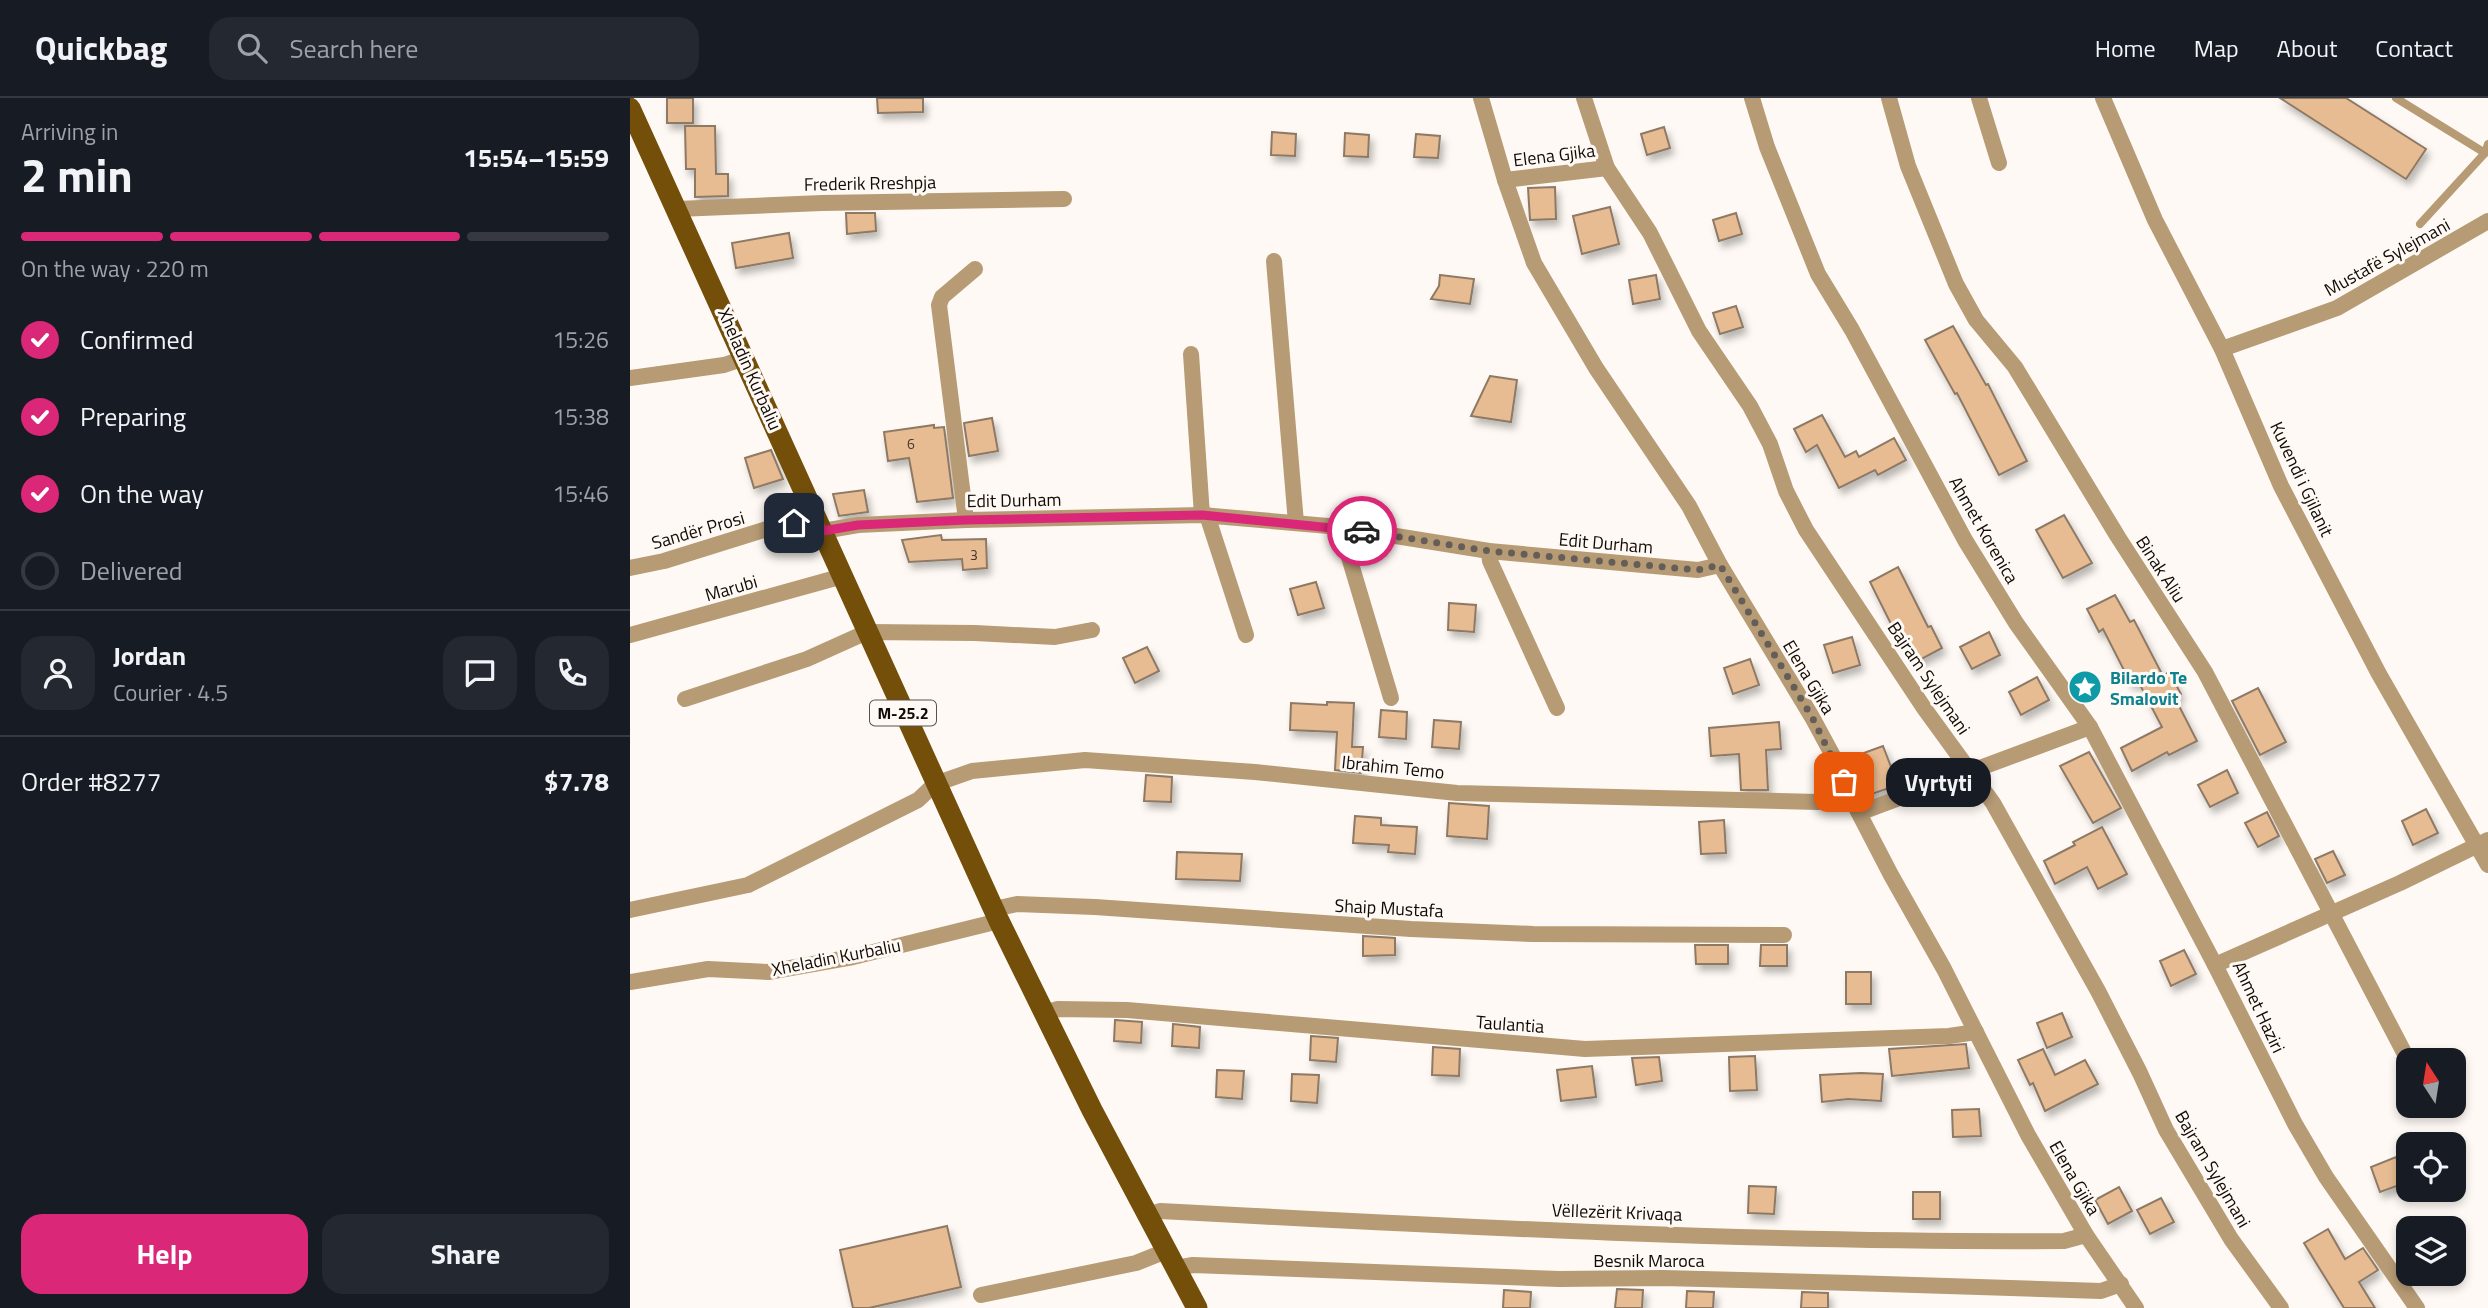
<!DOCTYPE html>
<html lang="en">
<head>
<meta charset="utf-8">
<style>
  :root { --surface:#171b24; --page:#242831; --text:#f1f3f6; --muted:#9ea1a6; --line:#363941; --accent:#db2777 }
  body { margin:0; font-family:"Titillium Web",sans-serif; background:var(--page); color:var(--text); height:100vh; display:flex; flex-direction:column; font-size:26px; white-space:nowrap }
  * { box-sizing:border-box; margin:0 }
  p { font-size:23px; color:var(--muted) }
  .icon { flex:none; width:38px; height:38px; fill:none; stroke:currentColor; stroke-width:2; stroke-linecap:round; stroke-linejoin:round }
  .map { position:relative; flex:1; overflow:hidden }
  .side { display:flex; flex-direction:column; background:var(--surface); width:630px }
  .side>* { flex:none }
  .needle { width:46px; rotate:348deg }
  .tools { position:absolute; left:1766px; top:950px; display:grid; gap:14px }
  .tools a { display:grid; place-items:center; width:70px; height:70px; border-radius:14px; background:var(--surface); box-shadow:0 4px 10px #0003; font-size:35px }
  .pin { position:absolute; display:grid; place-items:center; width:60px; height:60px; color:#fff; margin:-30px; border-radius:14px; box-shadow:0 4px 10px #0006 }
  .courier { position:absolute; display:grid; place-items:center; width:70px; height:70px; margin:-35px; border:5px solid #db2777; border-radius:50%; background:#fff; color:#222; box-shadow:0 2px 9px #0007 }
  .bubble { position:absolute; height:49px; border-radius:21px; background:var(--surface); box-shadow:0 4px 10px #0003; font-size:23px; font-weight:700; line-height:49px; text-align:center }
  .head em { font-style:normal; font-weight:700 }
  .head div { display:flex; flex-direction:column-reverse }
  .head { display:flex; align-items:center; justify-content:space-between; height:119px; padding:0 21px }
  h1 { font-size:46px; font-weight:700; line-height:52px }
  .bar { display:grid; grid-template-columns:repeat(4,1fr); gap:10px 7px; align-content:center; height:84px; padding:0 21px }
  .bar i { height:9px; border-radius:5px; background:var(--line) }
  .bar .active { background:var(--accent) }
  .bar p { grid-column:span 4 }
  .line { display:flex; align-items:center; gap:18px; padding:0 21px; border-top:2px solid var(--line) }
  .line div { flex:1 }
  .round { display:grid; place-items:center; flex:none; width:74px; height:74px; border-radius:21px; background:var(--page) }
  ol { padding:0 21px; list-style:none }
  li { display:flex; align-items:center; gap:21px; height:77px }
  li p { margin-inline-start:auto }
  li .icon { padding:7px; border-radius:50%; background:var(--accent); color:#fff; stroke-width:4 }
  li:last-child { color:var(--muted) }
  li i { width:38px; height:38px; border:4px solid var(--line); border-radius:50% }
  .action { display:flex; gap:14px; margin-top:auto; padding:14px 21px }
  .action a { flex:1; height:80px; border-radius:21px; background:var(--accent); color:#fff; font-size:28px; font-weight:700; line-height:80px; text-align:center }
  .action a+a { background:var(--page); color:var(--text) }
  header { display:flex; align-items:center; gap:42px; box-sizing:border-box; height:98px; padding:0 35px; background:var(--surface); border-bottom:2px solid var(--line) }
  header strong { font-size:33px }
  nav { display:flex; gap:38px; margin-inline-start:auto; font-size:24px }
  .search { width:490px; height:63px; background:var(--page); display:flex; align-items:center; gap:18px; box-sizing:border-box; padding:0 24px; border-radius:21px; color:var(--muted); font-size:26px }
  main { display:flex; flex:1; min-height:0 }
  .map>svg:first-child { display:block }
</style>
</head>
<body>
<header>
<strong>Quickbag</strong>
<div class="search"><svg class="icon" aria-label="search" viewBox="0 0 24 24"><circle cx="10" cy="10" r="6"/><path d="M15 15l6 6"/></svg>Search here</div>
<nav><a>Home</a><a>Map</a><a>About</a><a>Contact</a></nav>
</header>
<main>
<section class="side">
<div class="head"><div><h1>2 min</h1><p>Arriving in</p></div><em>15:54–15:59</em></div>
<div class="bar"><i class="active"></i><i class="active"></i><i class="active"></i><i></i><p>On the way · 220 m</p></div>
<ol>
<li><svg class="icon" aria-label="check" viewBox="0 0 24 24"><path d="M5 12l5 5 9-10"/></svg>Confirmed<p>15:26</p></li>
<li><svg class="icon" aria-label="check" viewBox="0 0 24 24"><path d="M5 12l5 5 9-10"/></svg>Preparing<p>15:38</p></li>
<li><svg class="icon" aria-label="check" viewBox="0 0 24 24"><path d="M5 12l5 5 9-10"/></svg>On the way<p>15:46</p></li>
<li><i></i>Delivered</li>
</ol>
<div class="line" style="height:126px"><a class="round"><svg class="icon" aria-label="person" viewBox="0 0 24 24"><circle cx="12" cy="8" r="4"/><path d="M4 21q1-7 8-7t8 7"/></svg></a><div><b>Jordan</b><p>Courier · 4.5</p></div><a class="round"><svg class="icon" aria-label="chat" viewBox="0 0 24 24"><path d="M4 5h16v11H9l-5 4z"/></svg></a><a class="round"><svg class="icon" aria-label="phone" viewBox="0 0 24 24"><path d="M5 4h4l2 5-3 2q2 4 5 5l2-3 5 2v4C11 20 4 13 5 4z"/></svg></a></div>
<div class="line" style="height:91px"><div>Order #8277</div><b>$7.78</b></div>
<div class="action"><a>Help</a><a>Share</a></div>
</section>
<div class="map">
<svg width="1858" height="1210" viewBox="0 0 1858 1210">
  <defs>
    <filter id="shadow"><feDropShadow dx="3.5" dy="6" stdDeviation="3.5" flood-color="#0004"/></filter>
  </defs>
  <rect width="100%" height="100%" fill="#fef9f4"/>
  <g fill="#e7bc92" stroke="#8e7965" stroke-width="2" filter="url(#shadow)">
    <rect x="37" y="0" width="26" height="25"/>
    <path d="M247 0H293V14L248 15Z"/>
    <path d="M1650 0H1716L1796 51 1776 81Z"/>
    <path d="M55 28H85L86 76H98V98L65 99V71H56Z"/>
    <path d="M1034 29 1040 50 1017 57 1011 36Z"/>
    <path d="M642 34 666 36 665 58 641 57Z"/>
    <path d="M715 35 739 37 738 59 714 58Z"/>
    <path d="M786 36 810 38 808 60 784 59Z"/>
    <path d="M925 89 926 121 900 122 898 90Z"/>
    <path d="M980 109 989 146 952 156 943 118Z"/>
    <path d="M216 115H245L246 133 217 136Z"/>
    <path d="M1106 115 1112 136 1089 143 1083 122Z"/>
    <path d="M159 135 163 160 106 170 102 145Z"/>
    <path d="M810 177 844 181 840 206 801 201 809 188Z"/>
    <path d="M1026 177 1030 201 1003 206 999 182Z"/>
    <path d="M1106 208 1113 229 1090 236 1083 215Z"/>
    <path d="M1323 228 1356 287 1358 286 1397 363 1369 377 1327 295 1325 296 1295 242Z"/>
    <path d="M860 278 887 282 881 324 841 318Z"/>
    <path d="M1192 317 1215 359 1226 353 1229 359 1264 340 1276 362 1248 377 1245 372 1209 390 1187 347 1176 354 1164 331Z"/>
    <path d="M362 320 368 353 339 358 334 325Z"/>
    <path d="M304 327V330L314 329 323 400 287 404 279 360 258 363 254 334Z"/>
    <path d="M141 352 153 381 124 390 115 360Z"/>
    <path d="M234 392 238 414 209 418 203 396Z"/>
    <path d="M1434 417 1462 465 1433 480 1406 432Z"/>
    <path d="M311 437 312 442 356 441 357 470 333 472 332 461 279 464 272 442Z"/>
    <path d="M1268 469 1298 529 1301 528 1312 550 1284 565 1270 539 1268 540 1240 484Z"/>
    <path d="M686 484 694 510 668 517 660 491Z"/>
    <path d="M1485 497 1500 524 1504 522 1533 578 1539 574 1551 596 1545 600 1567 643 1539 657 1537 654 1502 673 1491 650 1532 629 1508 583 1501 586 1473 531 1469 534 1457 511Z"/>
    <path d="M819 505 846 507 844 534 818 532Z"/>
    <path d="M1359 534 1370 557 1342 571 1330 549Z"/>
    <path d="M1222 539 1230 567 1203 575 1194 547Z"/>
    <path d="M517 549 529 573 505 585 493 560Z"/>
    <path d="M1120 561 1129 587 1103 596 1094 570Z"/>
    <path d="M1407 579 1419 602 1391 617 1379 594Z"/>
    <path d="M1628 590 1656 644 1630 657 1602 603Z"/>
    <path d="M697 604 724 605 722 649H733L731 675 705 672 707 634 660 632 661 605 697 607Z"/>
    <path d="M751 612 777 614 776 641 749 639Z"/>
    <path d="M804 622 831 624 829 651 802 649Z"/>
    <path d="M1149 624 1151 651 1136 652 1138 692H1111L1109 656 1081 658 1079 630Z"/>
    <path d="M1253 648 1268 687 1236 698 1230 695 1217 661Z"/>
    <path d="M1459 654 1491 710 1463 725 1430 668Z"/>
    <path d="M1597 672 1608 695 1580 709 1568 687Z"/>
    <path d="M516 677 542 679 541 704 514 703Z"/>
    <path d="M819 705 859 708 857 741 817 738Z"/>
    <path d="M1796 711 1808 735 1783 747 1772 723Z"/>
    <path d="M1637 714 1649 738 1628 749 1615 725Z"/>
    <path d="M725 718 751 720V727L787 729 785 756 758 754 759 747 723 745Z"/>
    <path d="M1094 722 1096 755 1071 756 1069 724Z"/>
    <path d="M1472 729 1497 776 1468 791 1457 769 1425 786 1414 763 1445 747 1443 744Z"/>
    <path d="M1703 753 1715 777 1697 785 1685 761Z"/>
    <path d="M547 754 612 756 610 783 546 781Z"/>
    <path d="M733 838 765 840V857L733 858Z"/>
    <path d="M1065 847H1098V866H1066Z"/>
    <path d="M1131 847H1157V868H1130Z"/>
    <path d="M1554 852 1566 876 1541 888 1530 863Z"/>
    <rect x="1216" y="874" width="25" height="32"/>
    <path d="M1432 915 1442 939 1417 950 1407 925Z"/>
    <path d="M485 922 512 924 511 945 484 943Z"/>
    <path d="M543 926 570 929 569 950 542 948Z"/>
    <path d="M681 938 708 940 706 964 680 962Z"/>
    <path d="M1336 946 1339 970 1262 978 1259 951Z"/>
    <path d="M803 949 830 951 829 978 802 977Z"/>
    <path d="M1413 951 1425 977 1455 962 1468 986 1415 1013 1403 985 1400 987 1388 962Z"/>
    <path d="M1125 958 1127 992 1100 993 1099 959Z"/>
    <path d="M1029 959 1032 983 1006 987 1002 960Z"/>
    <path d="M962 968 966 999 931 1003 927 972Z"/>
    <path d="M587 972 614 973 612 1001 586 999Z"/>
    <path d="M1231 975 1253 976 1251 1003 1218 1001 1192 1004 1190 977Z"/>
    <path d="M662 976 689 977 687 1005 661 1003Z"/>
    <path d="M1349 1011 1351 1038 1323 1039 1322 1012Z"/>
    <path d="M1766 1059 1775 1085 1750 1094 1741 1069Z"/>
    <path d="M1119 1088 1146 1089 1144 1116 1118 1115Z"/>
    <path d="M1489 1089 1502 1113 1478 1126 1465 1102Z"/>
    <rect x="1283" y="1094" width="27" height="27"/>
    <path d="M1531 1100 1544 1124 1520 1136 1507 1112Z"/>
    <path d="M317 1128 331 1189 239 1210H223L210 1152Z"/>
    <path d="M1698 1131 1715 1161 1733 1150 1748 1172 1729 1184 1745 1210H1714L1688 1168 1674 1145Z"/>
    <path d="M987 1191 1013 1192 1012 1210H985Z"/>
    <path d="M874 1192 901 1194 900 1210H873Z"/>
    <path d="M1057 1193 1084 1194 1083 1210H1056Z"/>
    <path d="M1172 1194 1198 1195V1210H1171Z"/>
  </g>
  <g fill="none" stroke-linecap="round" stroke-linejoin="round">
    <g stroke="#b69b75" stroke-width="8">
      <path d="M1766 0 1855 55"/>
      <path d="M1790 126 1855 55 1858 46"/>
    </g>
    <g stroke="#b69b75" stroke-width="16">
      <path d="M851 0 875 82 904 165 966 270 1059 408 1090 467 1182 619 1209 669 1220 698 1261 777 1314 871 1398 1037 1456 1137 1506 1210"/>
      <path d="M954 0 977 70 1020 135 1069 233 1120 308 1140 346 1156 393 1176 432 1294 610 1363 705 1468 893 1510 975 1536 1032 1601 1141 1651 1210"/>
      <path d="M1122 0 1137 49 1188 176 1222 232 1335 442 1386 525 1460 629 1585 867 1665 1026 1696 1079 1787 1210"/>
      <path d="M1259 0 1278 68 1326 186 1346 222 1385 269 1488 439 1575 574 1778 962"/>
      <path d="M1349 0 1369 65"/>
      <path d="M1473 0 1525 122 1592 251 1651 388 1749 576 1858 767"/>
      <path d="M875 82 977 70"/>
      <path d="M47 111 192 105 434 101"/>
      <path d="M644 163 666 425"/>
      <path d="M1592 251 1707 210 1858 123"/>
      <path d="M561 256 572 417"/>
      <path d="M0 280 94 267 115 260"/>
      <path d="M577 417 616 537"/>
      <path d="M336 422 309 207 312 199 345 171"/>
      <path d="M710 429 761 600"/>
      <path d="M193 433 228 427 336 422 572 417 710 429 859 453 1068 472 1090 467"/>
      <path d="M859 453 860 463 927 610"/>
      <path d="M0 470 34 463 185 416"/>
      <path d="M0 537 213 478"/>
      <path d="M55 601 177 561 237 534 345 535 425 539 462 532"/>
      <path d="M1229 715 1460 629"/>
      <path d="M364 811 387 806 465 809 781 831 903 836 1154 837"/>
      <path d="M0 812 118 787 288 702 305 686 342 673 455 662 625 674 827 695 1188 704 1220 698"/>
      <path d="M1585 867 1770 785 1858 742"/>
      <path d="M0 884 78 871 138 874 223 859 369 823"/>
      <path d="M413 915 428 911 497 912 955 951 1319 938 1346 934"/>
      <path d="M518 1117 530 1113C831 1129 1133 1145 1434 1143L1456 1137"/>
      <path d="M546 1170 563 1167 929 1181 1033 1180 1222 1185 1471 1193 1491 1186"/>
      <path d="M351 1197 506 1165 536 1153"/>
    </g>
    <path stroke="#734f0a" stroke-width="21" d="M0 10 369 823 462 1012 567 1210"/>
  </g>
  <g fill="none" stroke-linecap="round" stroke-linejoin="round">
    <path stroke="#655e58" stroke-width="7" stroke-dasharray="0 12.6" d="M732 433 859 453 1068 472 1090 467 1182 619 1214 684"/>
    <path stroke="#db2777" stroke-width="9" d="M164 425 185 416 193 433 228 427 336 422 572 417 732 433"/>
  </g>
  <defs>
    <symbol id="sight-disc" viewBox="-11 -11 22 22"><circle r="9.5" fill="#0f9aa8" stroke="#fef9f4"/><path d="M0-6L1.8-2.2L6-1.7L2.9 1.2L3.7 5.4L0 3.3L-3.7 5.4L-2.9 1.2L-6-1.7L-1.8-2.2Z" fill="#fff"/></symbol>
  </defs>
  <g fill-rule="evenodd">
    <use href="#sight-disc" x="1436" y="570" width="38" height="38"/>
  </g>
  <g text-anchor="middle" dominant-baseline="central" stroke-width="6" stroke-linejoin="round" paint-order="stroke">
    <g font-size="14" fill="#473628">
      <text x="281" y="345">6</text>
      <text x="344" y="456">3</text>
    </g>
    <rect fill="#fef9f4" stroke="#59524c" stroke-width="2" x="240" y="602.5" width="66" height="25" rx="5"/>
    <g font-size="16" font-weight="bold" fill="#120a04">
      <text x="273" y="615">M-25.2</text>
    </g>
    <g font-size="18" fill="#120a04" stroke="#fef9f4">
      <text transform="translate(924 57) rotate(-7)">Elena Gjika</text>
      <text transform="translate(240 85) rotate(-1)">Frederik Rreshpja</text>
      <text transform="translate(1757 159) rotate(-29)">Mustafë Sylejmani</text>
      <text transform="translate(120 271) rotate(66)">Xheladin Kurbaliu</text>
      <text transform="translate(1672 381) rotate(65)">Kuvendi i Gjilanit</text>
      <text transform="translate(384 402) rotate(-1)">Edit Durham</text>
      <text transform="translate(68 432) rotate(-16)">Sandër Prosi</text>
      <text transform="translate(1354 432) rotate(60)">Ahmet Korenica</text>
      <text transform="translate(976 445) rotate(5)">Edit Durham</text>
      <text transform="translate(1531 471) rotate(57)">Binak Aliu</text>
      <text transform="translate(101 490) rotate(-16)">Marubi</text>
      <text transform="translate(1179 579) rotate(59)">Elena Gjika</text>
      <text transform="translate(1299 580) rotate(56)">Bajram Sylejmani</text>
      <text transform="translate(763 669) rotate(6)">Ibrahim Temo</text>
      <text transform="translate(759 810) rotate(3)">Shaip Mustafa</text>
      <text transform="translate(206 859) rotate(-11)">Xheladin Kurbaliu</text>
      <text transform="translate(1629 909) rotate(65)">Ahmet Haziri</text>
      <text transform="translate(880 926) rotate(4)">Taulantia</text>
      <text transform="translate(1583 1071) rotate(60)">Bajram Sylejmani</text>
      <text transform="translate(1445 1080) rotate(60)">Elena Gjika</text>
      <text transform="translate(987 1114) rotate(2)">Vëllezërit Krivaqa</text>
      <text x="1019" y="1162">Besnik Maroca</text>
    </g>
    <g font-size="18" font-weight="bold" fill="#0d838f" stroke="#fef9f4" text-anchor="start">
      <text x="1480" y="579">Bilardo Te<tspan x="1480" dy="21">Smalovit</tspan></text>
    </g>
  </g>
</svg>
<div class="tools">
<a><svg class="needle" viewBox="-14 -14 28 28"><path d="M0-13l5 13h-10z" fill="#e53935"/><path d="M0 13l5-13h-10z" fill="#9ea1a6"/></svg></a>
<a><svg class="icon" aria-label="locate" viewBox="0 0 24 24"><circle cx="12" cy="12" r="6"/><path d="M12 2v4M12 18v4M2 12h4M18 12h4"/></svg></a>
<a><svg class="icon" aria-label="layers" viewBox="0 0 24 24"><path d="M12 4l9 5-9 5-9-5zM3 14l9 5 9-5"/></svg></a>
</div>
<div class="pin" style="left:1214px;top:684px;background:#ea580c"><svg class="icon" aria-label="bag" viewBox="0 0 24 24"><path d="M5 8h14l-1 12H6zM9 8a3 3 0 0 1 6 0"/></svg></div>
<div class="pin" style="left:164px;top:425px;background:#1f2937"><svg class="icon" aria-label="home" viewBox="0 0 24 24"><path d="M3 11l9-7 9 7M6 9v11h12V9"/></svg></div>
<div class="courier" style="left:732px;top:433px"><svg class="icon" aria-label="car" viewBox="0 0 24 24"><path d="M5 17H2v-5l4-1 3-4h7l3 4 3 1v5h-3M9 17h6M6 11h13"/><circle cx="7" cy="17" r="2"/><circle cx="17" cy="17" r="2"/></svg></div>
<div class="bubble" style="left:1256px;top:660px;width:105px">Vyrtyti</div>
</div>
</main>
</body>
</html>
